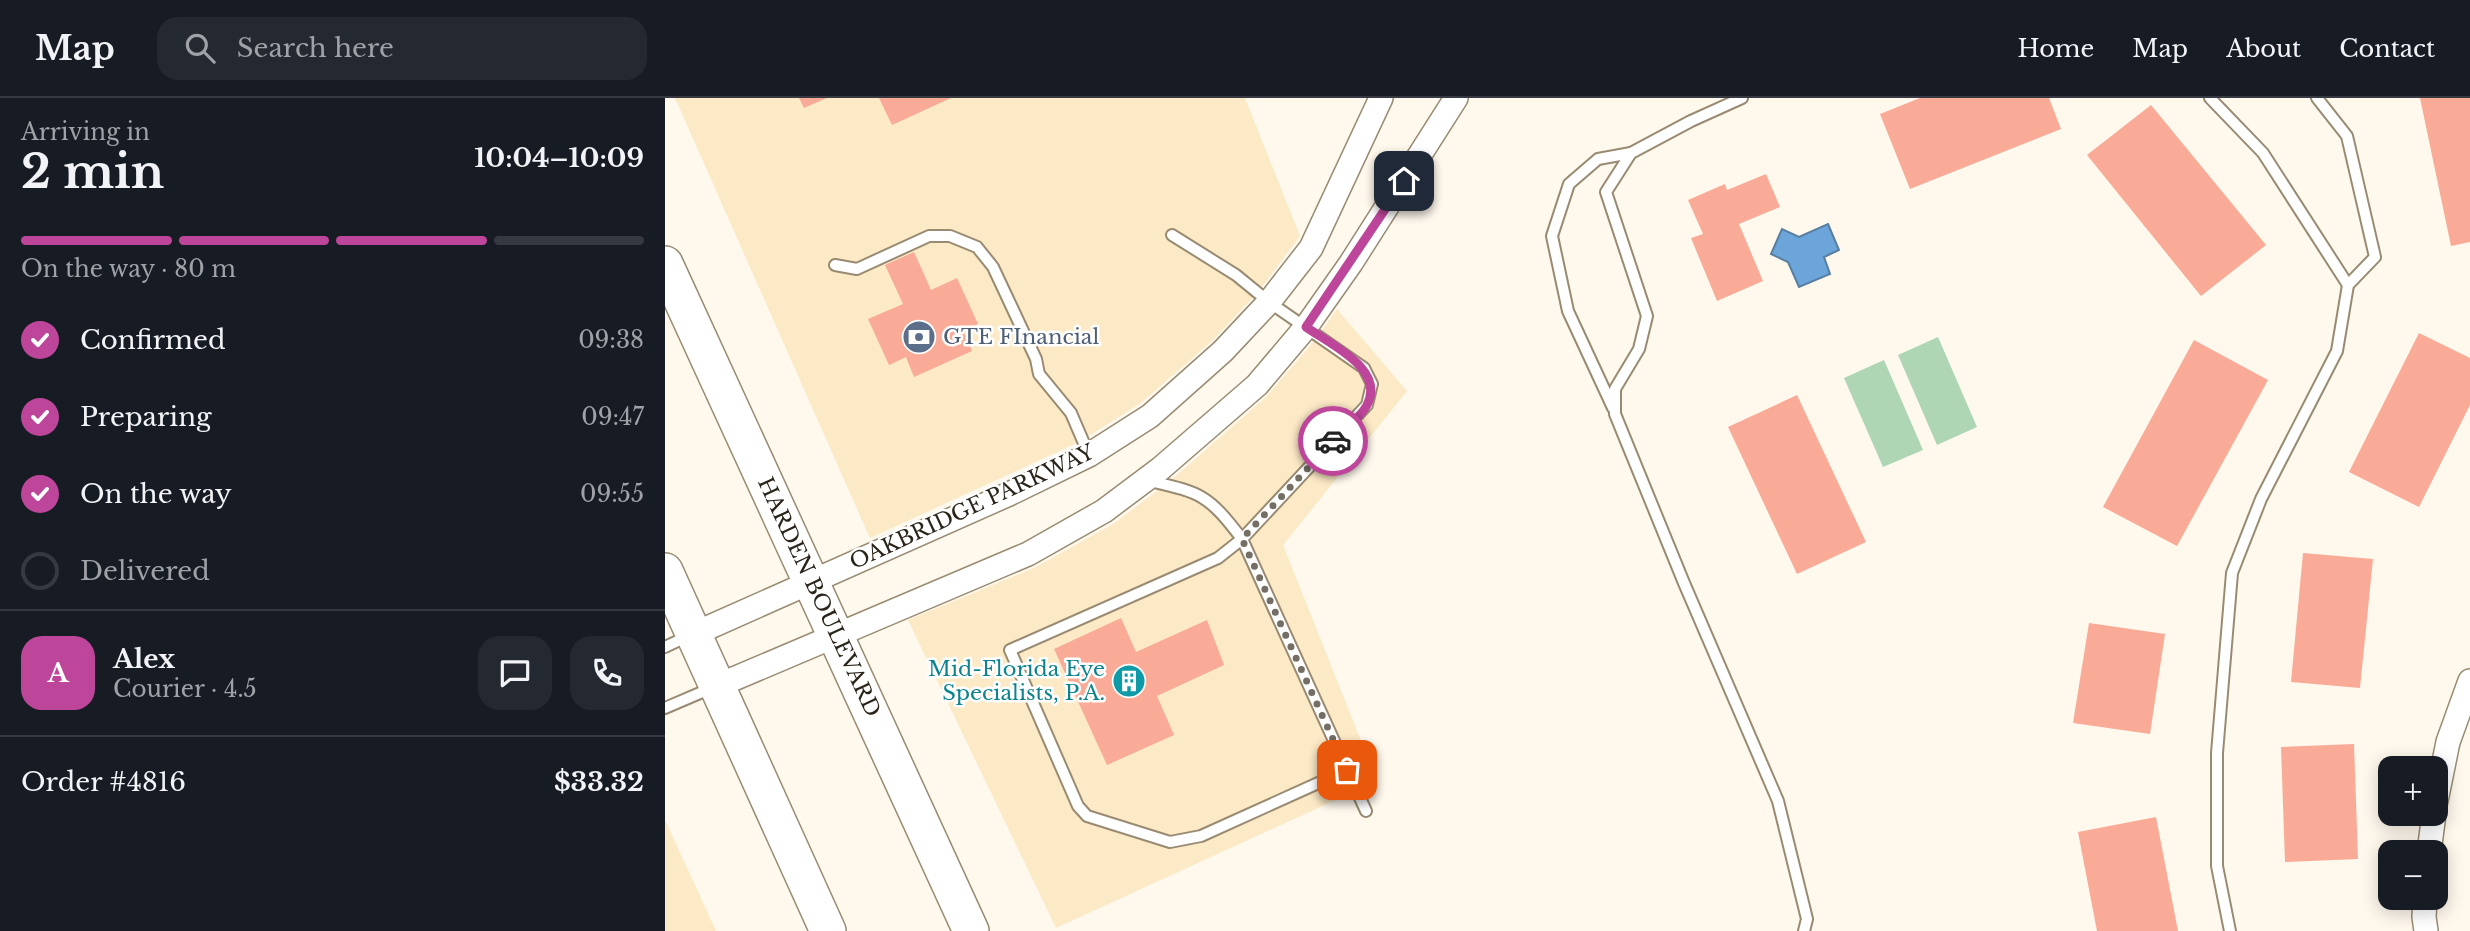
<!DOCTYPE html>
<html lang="en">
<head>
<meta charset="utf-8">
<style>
  :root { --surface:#171b24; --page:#242831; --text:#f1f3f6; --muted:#9ea1a6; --line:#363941; --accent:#be469a }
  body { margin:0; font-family:"Libre Baskerville",serif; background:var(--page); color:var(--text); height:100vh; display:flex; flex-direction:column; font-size:26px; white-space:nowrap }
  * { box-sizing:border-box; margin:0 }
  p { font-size:23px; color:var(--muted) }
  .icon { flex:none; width:38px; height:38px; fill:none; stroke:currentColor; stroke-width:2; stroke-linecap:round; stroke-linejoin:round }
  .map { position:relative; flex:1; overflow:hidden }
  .panel { display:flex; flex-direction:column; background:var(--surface); width:665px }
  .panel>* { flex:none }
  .fabs { position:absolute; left:1713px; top:658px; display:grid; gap:14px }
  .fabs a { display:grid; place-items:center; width:70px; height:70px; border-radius:14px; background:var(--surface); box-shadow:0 4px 18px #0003; font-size:35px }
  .pin { position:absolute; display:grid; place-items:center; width:60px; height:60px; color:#fff; margin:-30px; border-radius:14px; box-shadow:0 4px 10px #0006 }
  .courier { position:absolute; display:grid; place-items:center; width:70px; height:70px; margin:-35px; border:5px solid #be469a; border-radius:50%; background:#fff; color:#222; box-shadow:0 2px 9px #0007 }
  .overview em { font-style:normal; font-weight:700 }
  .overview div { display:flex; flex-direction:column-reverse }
  .overview { display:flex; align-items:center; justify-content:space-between; height:119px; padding:0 21px }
  h1 { font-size:46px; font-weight:700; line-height:52px }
  .bar { display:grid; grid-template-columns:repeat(4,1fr); gap:10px 7px; align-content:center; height:84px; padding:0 21px }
  .bar i { height:9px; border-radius:5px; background:var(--line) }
  .bar .active { background:var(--accent) }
  .bar p { grid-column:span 4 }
  .line { display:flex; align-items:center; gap:18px; padding:0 21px; border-top:2px solid var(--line) }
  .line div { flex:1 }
  .round { display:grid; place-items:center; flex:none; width:74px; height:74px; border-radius:21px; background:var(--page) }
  ol { padding:0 21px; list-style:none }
  li { display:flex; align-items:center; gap:21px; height:77px }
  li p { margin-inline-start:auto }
  li .icon { padding:7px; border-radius:50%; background:var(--accent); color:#fff; stroke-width:4 }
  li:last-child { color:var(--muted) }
  li i { width:38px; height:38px; border:4px solid var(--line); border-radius:50% }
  header { display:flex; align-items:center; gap:42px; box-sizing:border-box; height:98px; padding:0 35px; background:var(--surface); border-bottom:2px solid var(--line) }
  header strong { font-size:33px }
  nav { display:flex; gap:38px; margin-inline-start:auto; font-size:24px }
  .search { width:490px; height:63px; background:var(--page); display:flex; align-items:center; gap:18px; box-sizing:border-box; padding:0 24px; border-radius:21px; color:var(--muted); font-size:26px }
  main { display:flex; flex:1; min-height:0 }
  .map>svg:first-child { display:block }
</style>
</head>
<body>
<header>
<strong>Map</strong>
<div class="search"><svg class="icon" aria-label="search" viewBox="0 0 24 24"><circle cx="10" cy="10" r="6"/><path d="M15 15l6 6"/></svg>Search here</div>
<nav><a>Home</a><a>Map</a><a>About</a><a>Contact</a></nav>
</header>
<main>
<section class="panel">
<div class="overview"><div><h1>2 min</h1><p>Arriving in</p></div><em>10:04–10:09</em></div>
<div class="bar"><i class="active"></i><i class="active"></i><i class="active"></i><i></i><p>On the way · 80 m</p></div>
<ol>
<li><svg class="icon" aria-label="check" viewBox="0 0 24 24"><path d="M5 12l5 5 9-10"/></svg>Confirmed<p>09:38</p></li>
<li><svg class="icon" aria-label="check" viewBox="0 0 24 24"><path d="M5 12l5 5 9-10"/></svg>Preparing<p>09:47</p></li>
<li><svg class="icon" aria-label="check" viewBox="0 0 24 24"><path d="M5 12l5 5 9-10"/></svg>On the way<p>09:55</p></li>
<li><i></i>Delivered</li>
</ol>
<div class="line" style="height:126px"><b class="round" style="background:var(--accent);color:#fff">A</b><div><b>Alex</b><p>Courier · 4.5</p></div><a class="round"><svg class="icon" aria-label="chat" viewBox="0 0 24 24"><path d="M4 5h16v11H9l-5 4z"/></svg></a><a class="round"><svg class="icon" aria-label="phone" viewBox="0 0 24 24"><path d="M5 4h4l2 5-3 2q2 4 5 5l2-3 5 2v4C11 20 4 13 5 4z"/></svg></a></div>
<div class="line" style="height:91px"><div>Order #4816</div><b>$33.32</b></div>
</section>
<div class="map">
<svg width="1805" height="833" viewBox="0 0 1805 833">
  <rect width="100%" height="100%" fill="#fef8ed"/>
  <g fill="#fce9c6">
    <path d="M10 0H580L635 138 594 193 548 242 476 305 416 343 205 440Z"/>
    <path d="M672 211 742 293 618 447 712 683 391 830 243 522 369 470 448 426 504 384 601 299 652 240Z"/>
    <path d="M0 722 51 833H0Z"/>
  </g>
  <g fill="#aed6b4">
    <path d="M1273 239 1312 329 1272 347 1233 257Z"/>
    <path d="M1219 262 1258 352 1218 369 1179 280Z"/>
  </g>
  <path fill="#6ca5d9" stroke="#587ea0" stroke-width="2" d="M1163 126 1174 152 1159 159 1165 176 1134 189 1123 164 1106 156 1117 131 1134 139Z"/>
  <g fill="#f9ab97">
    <path d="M134 0H162L139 10Z"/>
    <path d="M214 0H286L227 27Z"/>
    <path d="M1255 0H1384L1396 31 1245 91 1215 16Z"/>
    <path d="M1755 0H1805V144L1786 148Z"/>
    <path d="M1486 7 1601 147 1536 198 1422 57Z"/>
    <path d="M1101 76 1115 109 1074 126 1098 183 1052 203 1026 140 1038 136 1023 102 1060 86 1062 92Z"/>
    <path d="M249 154 266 192 292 180 313 226 298 232 307 253 249 279 241 259 224 267 203 221 238 206 220 167Z"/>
    <path d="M1754 235 1805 260V307L1754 409 1684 374Z"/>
    <path d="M1529 242 1603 282 1512 448 1438 409Z"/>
    <path d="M1132 297 1201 444 1132 476 1063 329Z"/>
    <path d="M1638 455 1708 461 1695 590 1626 584Z"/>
    <path d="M456 520 471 554 542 522 559 567 492 598 509 637 442 667 389 551Z"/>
    <path d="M1424 525 1500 536 1485 636 1408 625Z"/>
    <path d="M1689 646 1693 761 1620 764 1616 649Z"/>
    <path d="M1491 719 1513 833H1432L1413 734Z"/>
  </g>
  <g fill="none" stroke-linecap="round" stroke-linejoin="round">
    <defs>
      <g id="lane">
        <path d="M1077 0 1026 23 966 55 941 94 982 218 974 251 950 291V316L1019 485 1113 703 1142 821 1139 833"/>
        <path d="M1545 0 1598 55 1683 187"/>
        <path d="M507 137 571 177 604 204 699 270 707 286 702 307 577 441 553 460 345 552 413 708 422 718 505 744 536 738 682 672"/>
        <path d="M170 167 192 171 264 138H285L312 149 328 169 343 201 371 261 374 276 406 315 424 357"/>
        <path d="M948 310 903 213 887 138 904 86 933 61 966 55"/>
        <path d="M481 382C536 395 542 395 577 441L701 713"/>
        <path d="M0 549 23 538"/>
        <path d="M0 610 49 589"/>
        <path d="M1565 833 1552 768V655L1567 475 1596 401 1672 253 1683 187 1710 159 1682 38 1652 0"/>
      </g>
      <g id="street">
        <path d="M29 536 344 396 424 357 485 318 558 253 604 204 646 150 716 0"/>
        <path d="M52 588 363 456 439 413 495 371 592 287 641 229 686 165 791 0"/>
        <path d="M1771 703 1783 644 1805 583"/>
        <path d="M1764 754 1769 716"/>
        <path d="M1760 800 1759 819 1761 833"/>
      </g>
      <g id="primary">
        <path d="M0 166 306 833"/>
        <path d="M0 473 163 833"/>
      </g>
    </defs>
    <use href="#lane" stroke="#998b72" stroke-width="14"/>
    <use href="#street" stroke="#998b72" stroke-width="26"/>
    <use href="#primary" stroke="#998b72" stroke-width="38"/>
    <use href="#lane" stroke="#fff" stroke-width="10"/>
    <use href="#street" stroke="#fff" stroke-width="23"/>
    <use href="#primary" stroke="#fff" stroke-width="35"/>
  </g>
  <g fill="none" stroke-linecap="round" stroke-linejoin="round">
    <path stroke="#746e64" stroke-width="7" stroke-dasharray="0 12.6" d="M668 343 577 441 682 672"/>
    <path stroke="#be469a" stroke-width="9" d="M668 343C677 334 697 318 702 307 721 271 665 246 641 229L739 83"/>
  </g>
  <defs>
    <symbol id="bank-disc" viewBox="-11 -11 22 22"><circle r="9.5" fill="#5c6f8a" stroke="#fff"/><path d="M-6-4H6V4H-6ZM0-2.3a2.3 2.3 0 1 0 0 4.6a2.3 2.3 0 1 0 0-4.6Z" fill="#fff"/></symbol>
    <symbol id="building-disc" viewBox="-11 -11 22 22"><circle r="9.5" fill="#0f9aa8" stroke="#fff"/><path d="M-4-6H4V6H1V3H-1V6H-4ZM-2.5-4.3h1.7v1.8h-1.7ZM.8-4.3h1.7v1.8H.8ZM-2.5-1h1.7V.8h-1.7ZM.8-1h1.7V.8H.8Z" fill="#fff"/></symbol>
  </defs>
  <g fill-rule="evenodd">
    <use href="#bank-disc" x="235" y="220" width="38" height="38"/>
    <use href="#building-disc" x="445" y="564" width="38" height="38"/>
  </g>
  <g text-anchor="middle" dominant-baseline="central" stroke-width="5" stroke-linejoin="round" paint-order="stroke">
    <g font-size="21" fill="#4e5e75" stroke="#fff" text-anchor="start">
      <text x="278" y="239">GTE FInancial</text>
    </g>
    <g font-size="21" fill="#2a241a" stroke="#fff">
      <text transform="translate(307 409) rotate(-25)">OAKBRIDGE PARKWAY</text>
      <text transform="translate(154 499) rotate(65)">HARDEN BOULEVARD</text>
    </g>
    <g font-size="21" fill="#0d838f" stroke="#fff" text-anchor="end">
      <text x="440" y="571">Mid-Florida Eye<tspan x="440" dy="24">Specialists, P.A.</tspan></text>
    </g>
  </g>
</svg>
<div class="fabs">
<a>+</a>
<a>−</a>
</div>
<div class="pin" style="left:682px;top:672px;background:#ea580c"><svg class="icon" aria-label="bag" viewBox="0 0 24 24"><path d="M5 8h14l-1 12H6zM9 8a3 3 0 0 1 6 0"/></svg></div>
<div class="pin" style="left:739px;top:83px;background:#1f2937"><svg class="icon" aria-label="home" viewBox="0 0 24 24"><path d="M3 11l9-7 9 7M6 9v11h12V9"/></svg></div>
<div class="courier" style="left:668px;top:343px"><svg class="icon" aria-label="car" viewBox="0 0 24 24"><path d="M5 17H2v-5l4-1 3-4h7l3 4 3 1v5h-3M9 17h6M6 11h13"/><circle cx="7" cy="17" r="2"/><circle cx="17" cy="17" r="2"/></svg></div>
</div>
</main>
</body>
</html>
